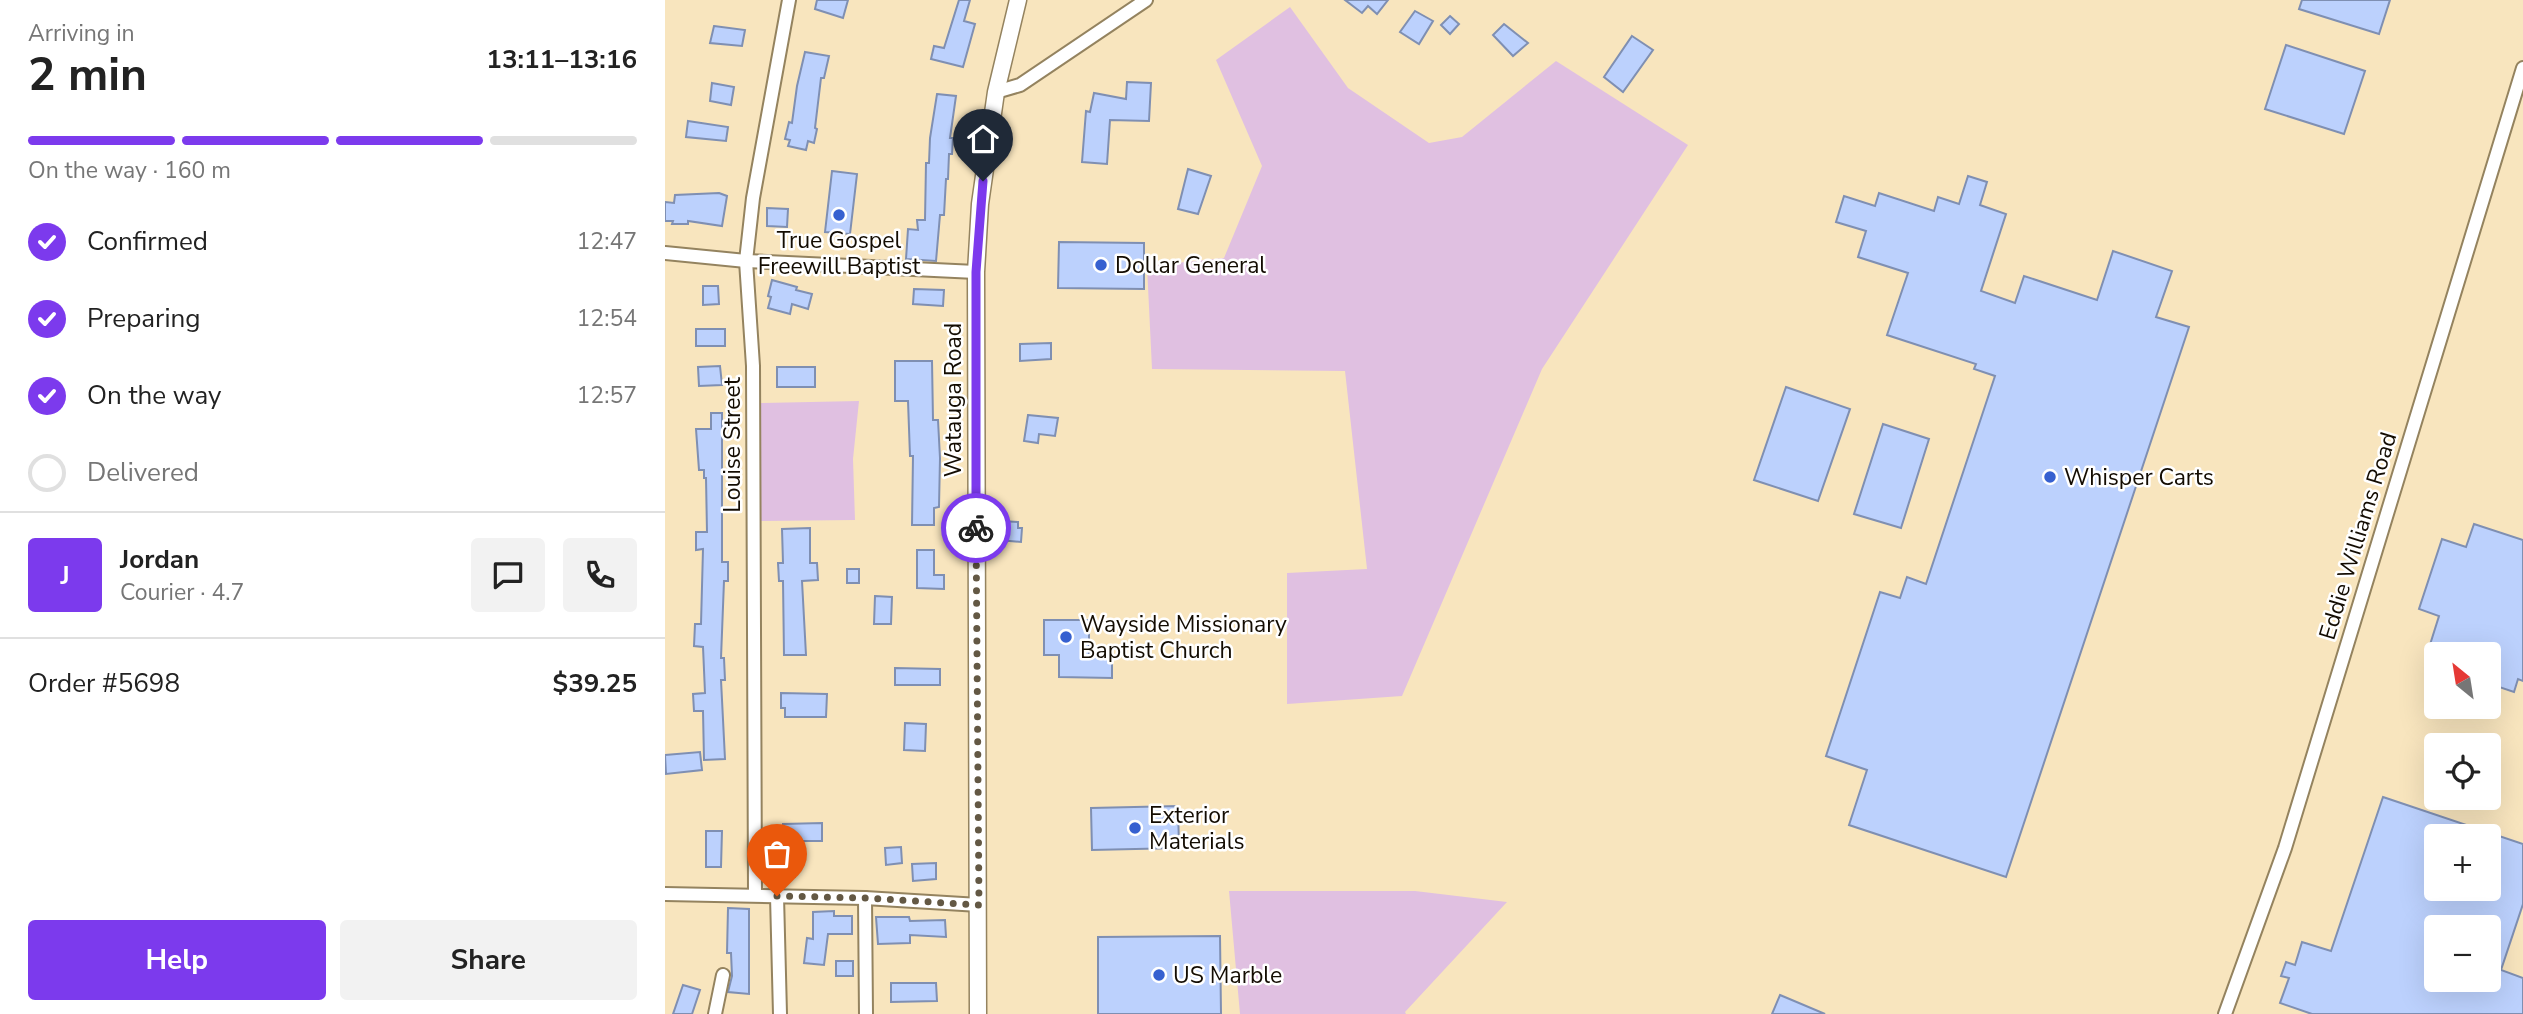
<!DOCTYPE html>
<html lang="en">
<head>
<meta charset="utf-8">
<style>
  :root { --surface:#fff; --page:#f2f2f2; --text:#222; --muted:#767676; --line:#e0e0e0; --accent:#7c3aed }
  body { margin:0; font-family:"Nunito Sans",sans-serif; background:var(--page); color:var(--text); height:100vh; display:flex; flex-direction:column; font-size:26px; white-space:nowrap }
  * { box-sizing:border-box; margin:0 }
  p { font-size:23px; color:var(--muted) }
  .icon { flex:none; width:38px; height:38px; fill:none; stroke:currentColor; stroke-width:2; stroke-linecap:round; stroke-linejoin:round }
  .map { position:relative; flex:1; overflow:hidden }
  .details { display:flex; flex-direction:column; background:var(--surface); width:665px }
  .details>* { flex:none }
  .needle { width:46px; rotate:330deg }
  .controls { position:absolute; left:1759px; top:642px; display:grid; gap:14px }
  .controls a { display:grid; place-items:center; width:77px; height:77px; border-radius:7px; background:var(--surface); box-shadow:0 7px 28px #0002; font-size:35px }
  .pin { position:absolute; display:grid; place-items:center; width:60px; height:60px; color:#fff; margin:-72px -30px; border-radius:50% 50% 50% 0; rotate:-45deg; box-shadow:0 0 7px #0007 }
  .pin .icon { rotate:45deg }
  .courier { position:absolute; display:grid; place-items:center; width:70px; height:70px; margin:-35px; border:5px solid #7c3aed; border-radius:50%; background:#fff; color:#222; box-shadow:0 2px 9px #0007 }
  .summary em { font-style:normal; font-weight:700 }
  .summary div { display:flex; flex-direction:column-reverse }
  .summary { display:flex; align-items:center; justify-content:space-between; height:119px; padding:0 28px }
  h1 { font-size:46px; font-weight:700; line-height:52px }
  .bar { display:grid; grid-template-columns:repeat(4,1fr); gap:10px 7px; align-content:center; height:84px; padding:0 28px }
  .bar i { height:9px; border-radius:5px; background:var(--line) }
  .bar .active { background:var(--accent) }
  .bar p { grid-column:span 4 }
  .line { display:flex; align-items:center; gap:18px; padding:0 28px; border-top:2px solid var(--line) }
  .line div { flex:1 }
  .round { display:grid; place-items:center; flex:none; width:74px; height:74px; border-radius:7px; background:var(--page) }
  ol { padding:0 28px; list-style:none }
  li { display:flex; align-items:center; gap:21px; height:77px }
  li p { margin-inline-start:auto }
  li .icon { padding:7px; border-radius:50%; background:var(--accent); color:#fff; stroke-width:4 }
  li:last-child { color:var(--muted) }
  li i { width:38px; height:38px; border:4px solid var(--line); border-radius:50% }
  .action { display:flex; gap:14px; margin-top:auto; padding:14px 28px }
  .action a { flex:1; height:80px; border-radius:7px; background:var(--accent); color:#fff; font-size:28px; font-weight:700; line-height:80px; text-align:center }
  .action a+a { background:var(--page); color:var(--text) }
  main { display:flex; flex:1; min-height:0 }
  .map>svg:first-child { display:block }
</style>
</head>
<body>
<main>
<section class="details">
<div class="summary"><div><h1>2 min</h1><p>Arriving in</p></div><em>13:11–13:16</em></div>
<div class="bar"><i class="active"></i><i class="active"></i><i class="active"></i><i></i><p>On the way · 160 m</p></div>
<ol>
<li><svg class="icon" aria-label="check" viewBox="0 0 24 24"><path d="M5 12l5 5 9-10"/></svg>Confirmed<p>12:47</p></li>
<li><svg class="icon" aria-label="check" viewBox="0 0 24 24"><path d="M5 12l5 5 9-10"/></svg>Preparing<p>12:54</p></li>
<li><svg class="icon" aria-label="check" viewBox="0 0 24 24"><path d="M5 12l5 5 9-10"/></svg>On the way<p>12:57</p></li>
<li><i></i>Delivered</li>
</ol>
<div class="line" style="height:126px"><b class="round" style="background:var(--accent);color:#fff">J</b><div><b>Jordan</b><p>Courier · 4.7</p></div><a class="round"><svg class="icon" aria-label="chat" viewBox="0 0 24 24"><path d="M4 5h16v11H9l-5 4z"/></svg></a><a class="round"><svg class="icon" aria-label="phone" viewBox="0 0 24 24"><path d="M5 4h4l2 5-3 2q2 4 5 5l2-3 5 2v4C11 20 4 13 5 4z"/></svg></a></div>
<div class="line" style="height:91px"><div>Order #5698</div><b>$39.25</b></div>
<div class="action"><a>Help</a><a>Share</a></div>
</section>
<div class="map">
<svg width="1858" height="1014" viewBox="0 0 1858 1014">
  <rect width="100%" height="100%" fill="#f8e5be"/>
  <g fill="#e0c0e1">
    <path d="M625 7 683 88 764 143 797 137 891 61 1023 145 877 369 737 696 622 704V573L702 569 680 371 487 369 482 266 559 258 597 166 551 60Z"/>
    <path d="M194 401 188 459 190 520 94 521 95 403Z"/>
    <path d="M564 891H750L842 902 740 1012 741 1014H575Z"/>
  </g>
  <g fill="#bcd1fd" stroke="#7f8fb2" stroke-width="2" fill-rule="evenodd">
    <path d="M152 0H183L178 18 150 9Z"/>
    <path d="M294 0H305L299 21 310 24 298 67 266 59 269 46 279 48Z"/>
    <path d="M680 0H723L712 14 703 6 697 13Z"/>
    <path d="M1637 0H1725L1714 34 1634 9Z"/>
    <path d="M750 11 768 21 754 44 735 32Z"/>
    <path d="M785 16 794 24 785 34 776 25Z"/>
    <path d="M839 24 863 43 848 56 828 35Z"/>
    <path d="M49 26 80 30 77 46 45 43Z"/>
    <path d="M967 36 988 50 958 92 939 77Z"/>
    <path d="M1621 45 1700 71 1679 134 1600 109Z"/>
    <path d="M140 52 164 56 159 78H156L150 128 152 129 149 143 143 141 141 150 123 146 125 140 120 139 124 122 127 123 132 86Z"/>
    <path d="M462 82 486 83 484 121 445 120 442 164 417 162 421 111 425 112 429 93 461 99Z"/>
    <path d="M47 83 69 87 66 105 45 101Z"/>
    <path d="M272 94 291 96 285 138H288L287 154H284L283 179H281L279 215H275L271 261 241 259 243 229 253 230 252 220H260L261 163H264L265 138Z"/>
    <path d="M23 121 63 127 61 141 21 137Z"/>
    <path d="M523 169 546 176 533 214 513 209Z"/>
    <path d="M167 171 192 174 185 234 160 232Z"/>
    <path d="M1303 176 1322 182 1315 205 1341 214 1316 291 1350 303 1359 276 1432 300 1448 251 1507 271 1491 317 1524 327 1341 877 1184 825 1202 770 1161 756 1215 592 1235 598 1242 577 1261 584 1330 376 1309 369 1311 364 1222 335 1243 273 1193 257 1201 231 1171 222 1179 196 1210 206 1214 193 1269 211 1273 197 1294 204Z"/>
    <path d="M54 193 62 196 57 226 23 221V224H7L8 221H0V202L9 203 10 195Z"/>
    <path d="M102 208 123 209 122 227 102 226Z"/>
    <path d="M394 242 479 243V289L393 288Z"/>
    <path d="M107 280 132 287 131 290 147 294 143 309 127 304 125 314 103 308 106 297 103 296Z"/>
    <path d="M38 286H53L54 304 38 305Z"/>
    <path d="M249 289 279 290 278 306 248 304Z"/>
    <rect x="31" y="329" width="29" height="17"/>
    <path d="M386 343V359L355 361V344Z"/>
    <path d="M230 361H267L268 420H273L275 458 274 507 269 508V525H247L248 456H245L243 401H230Z"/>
    <path d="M55 366 57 385 34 386 33 367Z"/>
    <rect x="112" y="367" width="38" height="20"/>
    <path d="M1121 387 1185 409 1153 501 1089 480Z"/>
    <path d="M46 413H57V562H63V581H59L56 658H59L60 680H56L60 759 39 760 38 711H29L28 694 40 693 38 647 29 646 30 624H36L38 549 31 550V532H42L41 478H39V470H34L31 429H46Z"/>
    <path d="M363 415 393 418 390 436 374 434 373 443 359 441Z"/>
    <path d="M1218 424 1264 439 1236 528 1189 514Z"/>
    <path d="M336 521 353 522V528H357L356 542 334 540Z"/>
    <path d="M1809 524 1858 540V681L1853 679 1849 692 1828 685 1832 674 1824 671V654H1773L1763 651 1774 616 1754 609 1777 539 1801 547Z"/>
    <path d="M145 528V563H152L153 580 137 581 141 655H119L118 581H114L113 563H118L117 529Z"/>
    <path d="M252 550H269V575H279V589L252 588Z"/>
    <rect x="182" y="569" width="12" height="14"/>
    <path d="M210 596 227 597 226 624H209Z"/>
    <path d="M379 620H424V655H447V678L394 677V655H379Z"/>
    <path d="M230 668 275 669V685H230Z"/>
    <path d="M116 693 162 694 161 717H120V708H116Z"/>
    <path d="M240 723 261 724 260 751 239 750Z"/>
    <path d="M35 752 37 770 1 774 0 755Z"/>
    <path d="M1718 797 1858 844V904L1836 970 1858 978V1014H1647L1615 1003 1624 978 1616 976 1621 962 1630 965 1637 942 1666 951ZM1771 836H1824V889H1771ZM1771 928H1824V980H1771Z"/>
    <path d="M513 806 514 848 427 850 426 808Z"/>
    <path d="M157 823V841H135L134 864H130V877L108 876V854L118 855V824Z"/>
    <path d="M41 831H57L56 867H41Z"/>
    <path d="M236 847 237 863 221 865 220 848Z"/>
    <path d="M271 863V879L248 881 247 864Z"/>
    <path d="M63 908 84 909V994L63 992 67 976 66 953H62Z"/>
    <path d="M169 911V916H187V934H163L159 965 139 963 142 938 148 939V912Z"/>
    <path d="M211 917H244L245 921 280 920 281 937 245 935V943L213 944Z"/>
    <path d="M555 936 556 1014H433V937Z"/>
    <rect x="171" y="961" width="17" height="15"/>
    <path d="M226 983H271L272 1001 226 1002Z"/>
    <path d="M18 985 35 990 27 1014H8Z"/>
    <path d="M1115 995 1160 1014H1107Z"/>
  </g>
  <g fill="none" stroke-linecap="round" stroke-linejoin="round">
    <defs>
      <g id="street">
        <path d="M331 92 355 85 481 0"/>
        <path d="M0 253 81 261 311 272"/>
        <path d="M0 894 200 898 314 905"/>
        <path d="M90 894 88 366 81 261 88 198 124 0"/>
        <path d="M112 896 115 1014"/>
        <path d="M200 898 201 1014"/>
        <path d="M50 1014 58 975"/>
        <path d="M1560 1014 1620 848 1858 68"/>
      </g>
      <path id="secondary" d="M313 1014 311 272 315 204 331 92 353 0"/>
    </defs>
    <use href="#street" stroke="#94835f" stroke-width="16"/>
    <use href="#secondary" stroke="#94835f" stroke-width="19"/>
    <use href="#street" stroke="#fff" stroke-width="12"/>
    <use href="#secondary" stroke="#fff" stroke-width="16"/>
  </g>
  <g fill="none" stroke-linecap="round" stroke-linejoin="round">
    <path stroke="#635844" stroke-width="7" stroke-dasharray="0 12.6" d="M112 896 200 898 314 905 311 528"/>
    <path stroke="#7c3aed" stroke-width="9" d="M311 528V272L318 181"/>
  </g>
  <g fill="#3660d0" stroke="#fff" stroke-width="2.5">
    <circle cx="174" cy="215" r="7"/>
    <circle cx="436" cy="265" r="7"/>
    <circle cx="1385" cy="477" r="7"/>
    <circle cx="401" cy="637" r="7"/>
    <circle cx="470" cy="828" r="7"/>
    <circle cx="494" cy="975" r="7"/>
  </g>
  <g text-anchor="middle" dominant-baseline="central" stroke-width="5" stroke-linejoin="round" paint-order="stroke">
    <g font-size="23" fill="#130c02" stroke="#fff" text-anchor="start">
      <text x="174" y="240" text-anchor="middle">True Gospel<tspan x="174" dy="26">Freewill Baptist</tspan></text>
      <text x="450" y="265">Dollar General</text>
      <text x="1399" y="477">Whisper Carts</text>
      <text x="415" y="624">Wayside Missionary<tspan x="415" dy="26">Baptist Church</tspan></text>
      <text x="484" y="815">Exterior<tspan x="484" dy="26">Materials</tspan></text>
      <text x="508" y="975">US Marble</text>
    </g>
    <g font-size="23" fill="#130c02" stroke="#fff">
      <text transform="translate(288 400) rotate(-90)">Watauga Road</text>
      <text transform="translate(67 445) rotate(-90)">Louise Street</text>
      <text transform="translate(1693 536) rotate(-73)">Eddie Williams Road</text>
    </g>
  </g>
</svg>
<div class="controls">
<a><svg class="needle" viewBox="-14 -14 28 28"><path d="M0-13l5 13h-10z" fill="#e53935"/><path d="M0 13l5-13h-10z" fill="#767676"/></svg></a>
<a><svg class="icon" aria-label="locate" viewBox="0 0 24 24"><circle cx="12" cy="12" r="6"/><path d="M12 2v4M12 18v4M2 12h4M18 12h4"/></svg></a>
<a>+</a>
<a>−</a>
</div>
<div class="pin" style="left:112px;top:896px;background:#ea580c"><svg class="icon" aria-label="bag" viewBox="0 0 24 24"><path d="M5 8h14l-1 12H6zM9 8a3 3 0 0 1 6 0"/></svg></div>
<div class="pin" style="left:318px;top:181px;background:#1f2937"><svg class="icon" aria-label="home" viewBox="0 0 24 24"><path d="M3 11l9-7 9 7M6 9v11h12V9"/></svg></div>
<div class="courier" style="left:311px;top:528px"><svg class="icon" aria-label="bike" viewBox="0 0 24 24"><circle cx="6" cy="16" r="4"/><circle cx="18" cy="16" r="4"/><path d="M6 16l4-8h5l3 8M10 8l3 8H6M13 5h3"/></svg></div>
</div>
</main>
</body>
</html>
